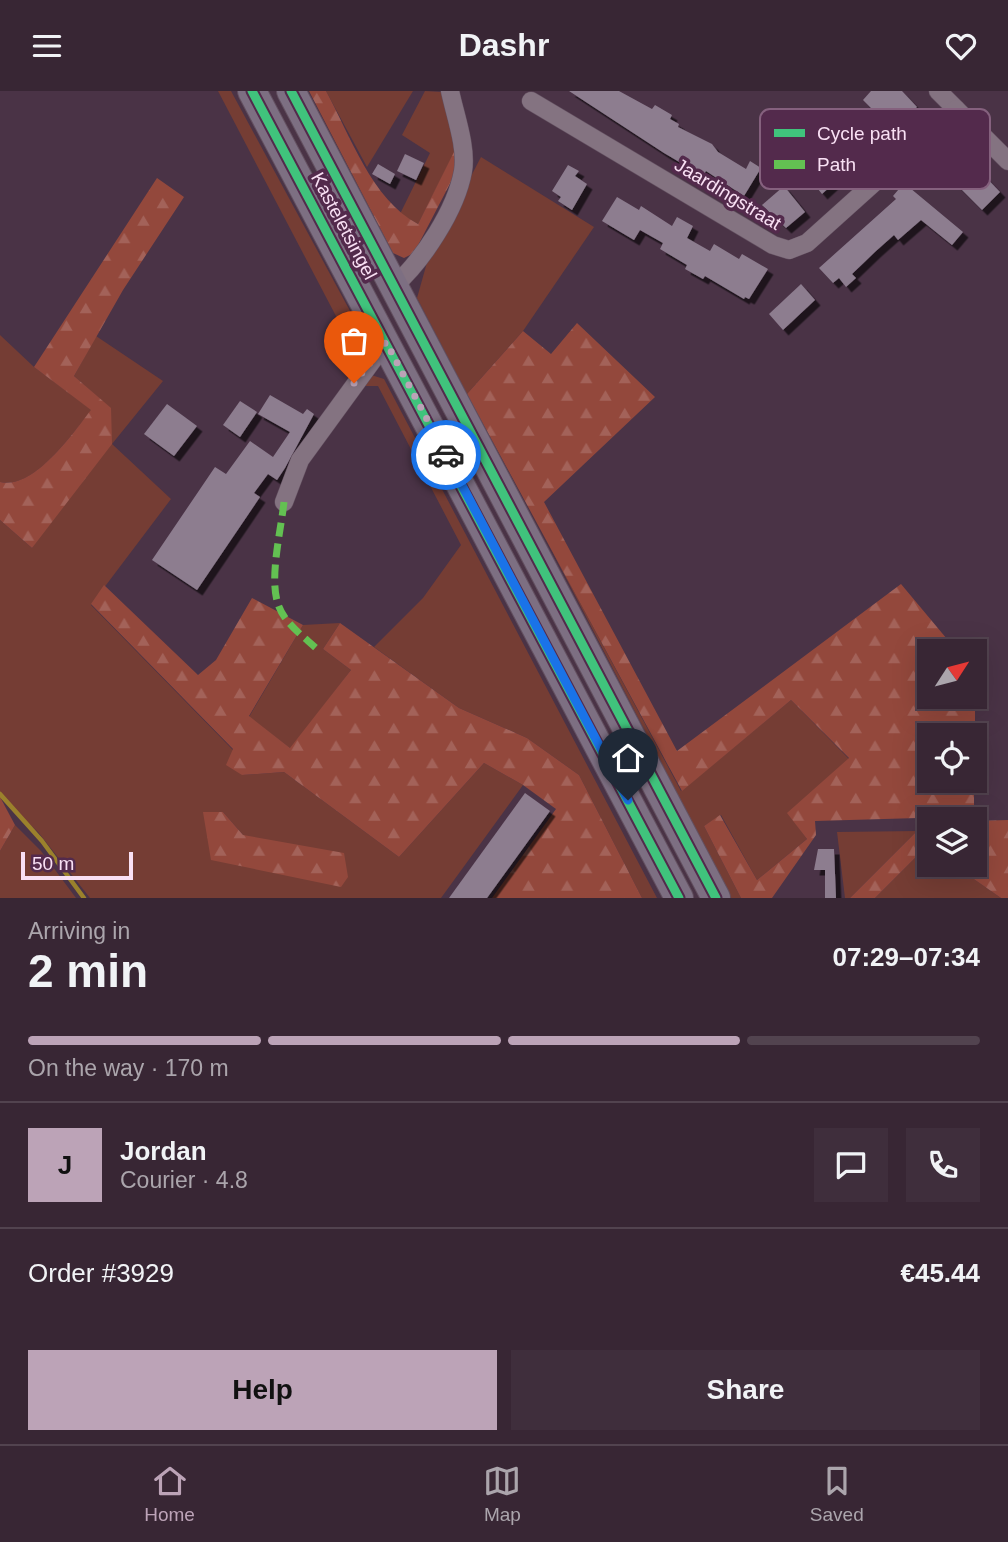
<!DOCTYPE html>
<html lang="en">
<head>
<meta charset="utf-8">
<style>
  :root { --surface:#382634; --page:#3f2e3c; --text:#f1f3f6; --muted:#aba5ac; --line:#52434f; --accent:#bca3b7 }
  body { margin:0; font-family:Helvetica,sans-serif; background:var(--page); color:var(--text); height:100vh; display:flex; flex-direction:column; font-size:26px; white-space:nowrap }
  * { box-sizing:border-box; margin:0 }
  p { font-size:23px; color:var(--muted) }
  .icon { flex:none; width:38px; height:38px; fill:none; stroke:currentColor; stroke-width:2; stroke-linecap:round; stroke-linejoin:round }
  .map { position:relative; height:807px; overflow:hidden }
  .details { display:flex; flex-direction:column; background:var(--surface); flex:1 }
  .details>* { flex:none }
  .needle { width:46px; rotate:54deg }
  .controls { position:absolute; left:917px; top:548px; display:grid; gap:14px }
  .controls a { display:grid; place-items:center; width:70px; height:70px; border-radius:0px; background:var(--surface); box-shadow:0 7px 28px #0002,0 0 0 2px var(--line); font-size:35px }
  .scale { position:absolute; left:21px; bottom:18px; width:112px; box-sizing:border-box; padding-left:7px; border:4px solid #f9e0f4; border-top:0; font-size:19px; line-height:24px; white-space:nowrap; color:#f9e0f4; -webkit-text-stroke:5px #532a4c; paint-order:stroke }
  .pin { position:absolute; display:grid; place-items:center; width:60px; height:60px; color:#fff; margin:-72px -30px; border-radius:50% 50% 50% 0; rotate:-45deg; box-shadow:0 0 7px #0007 }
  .pin .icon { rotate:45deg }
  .courier { position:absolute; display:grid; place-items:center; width:70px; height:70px; margin:-35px; border:5px solid #1a73e8; border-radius:50%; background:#fff; color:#222; box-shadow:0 2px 9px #0007 }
  .head em { font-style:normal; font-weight:800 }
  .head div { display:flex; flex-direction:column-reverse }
  .head { display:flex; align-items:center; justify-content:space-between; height:119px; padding:0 28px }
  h1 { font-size:46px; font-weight:800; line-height:52px }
  .bar { display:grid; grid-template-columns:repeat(4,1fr); gap:10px 7px; align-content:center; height:84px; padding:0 28px }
  .bar i { height:9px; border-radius:5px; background:var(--line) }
  .bar .current { background:var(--accent) }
  .bar p { grid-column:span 4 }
  .line { display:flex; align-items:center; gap:18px; padding:0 28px; border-top:2px solid var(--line) }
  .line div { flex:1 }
  .round { display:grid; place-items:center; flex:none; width:74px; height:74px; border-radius:0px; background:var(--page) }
  .button { display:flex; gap:14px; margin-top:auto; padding:14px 28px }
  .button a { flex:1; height:80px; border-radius:0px; background:var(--accent); color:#111; font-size:28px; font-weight:800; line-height:80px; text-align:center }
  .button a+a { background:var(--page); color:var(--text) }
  header { display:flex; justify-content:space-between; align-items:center; height:91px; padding:0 28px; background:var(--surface); font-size:32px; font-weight:800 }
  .dock { display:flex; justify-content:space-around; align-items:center; height:98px; border-top:2px solid var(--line); background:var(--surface); font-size:19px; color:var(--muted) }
  .dock a { display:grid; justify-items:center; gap:4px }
  .dock .current { color:var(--accent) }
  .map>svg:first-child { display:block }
</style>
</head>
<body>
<header><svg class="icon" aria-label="menu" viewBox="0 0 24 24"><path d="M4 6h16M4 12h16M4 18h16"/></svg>Dashr<svg class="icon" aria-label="heart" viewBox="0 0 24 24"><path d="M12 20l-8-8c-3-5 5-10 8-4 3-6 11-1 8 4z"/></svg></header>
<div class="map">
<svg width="1008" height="807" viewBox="0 0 1008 807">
  <defs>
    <pattern id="forest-firs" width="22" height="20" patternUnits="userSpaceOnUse" patternTransform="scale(1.75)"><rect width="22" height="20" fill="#93483c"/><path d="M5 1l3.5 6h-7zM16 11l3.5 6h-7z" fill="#a36259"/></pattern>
    <filter id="shadow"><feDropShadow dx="5.5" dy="5.5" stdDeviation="0" flood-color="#0009"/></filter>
  </defs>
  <rect width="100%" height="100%" fill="#4a3346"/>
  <g fill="#753d34" fill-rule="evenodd">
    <path d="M218 0H231L356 231 365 254 359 269Z"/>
    <path d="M326 0H413L367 76Z"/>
    <path d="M425 0 442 1 457 57 418 133 400 123 430 62 402 44Z"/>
    <path d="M481 66 594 136 523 240 467 303 417 207 428 168Z"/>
    <path d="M0 244 34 276 92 319C72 342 35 399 0 391Z"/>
    <path d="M96 245 163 290 112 353 171 408 91 514 233 659 242 684 284 681 399 766 484 672 523 694 441 807H90L38 741 0 706V429L32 457 110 317 74 285ZM203 721H223L243 744Z"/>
    <path d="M368 283 384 288 657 807H642L579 684 527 647 459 617 374 556 423 507 461 454 378 295H365L356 307 351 302Z"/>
    <path d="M547 450 681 700 791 609 849 668 788 722 807 748 757 789 721 724 704 735 741 807H731Z"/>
    <path d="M340 532 323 558 351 579 291 658 249 626 303 534Z"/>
    <path d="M15 734 41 760 76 807H0V760Z"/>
    <path d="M917 740 850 807H845L837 741Z"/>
    <path d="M929 753V774H968V784L1001 807H875Z"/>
  </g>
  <g fill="url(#forest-firs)">
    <path d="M309 0H326C350 44 372 109 418 133L456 57 441 0H456L469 56 414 162 404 167 393 162Z"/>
    <path d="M157 87 184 106 123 199 74 285 111 317 112 353 32 457 0 429V391C34 399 73 342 91 319L34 276Z"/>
    <path d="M577 232 655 306 544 411 677 660 901 493 957 560H929V606H975V581L983 591 975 592V644H929V690H974V728H929V753L875 807H850L917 740 918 727 815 730 816 744 772 807H741L704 735 720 724 757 789 807 748 787 722 849 667 791 609 682 700 467 303 523 240 551 263Z"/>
    <path d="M104 494 198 584 216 569 252 507 303 534 249 625 290 657 351 579 323 558 340 532 459 617 527 647 579 684 642 807H492L556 718 523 694 484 672 399 766 284 681 242 684 226 674 233 658 91 513Z"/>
    <path d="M0 706 15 734 0 760Z"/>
    <path d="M203 721H223L243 744 344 762 348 786 341 796 211 769Z"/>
    <path d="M1008 729V807H1001L968 784V774H975V730Z"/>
  </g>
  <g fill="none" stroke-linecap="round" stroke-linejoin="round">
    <path stroke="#9b812c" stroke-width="4.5" d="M0 703 42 750 84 807"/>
  </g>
  <g fill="#8d7d8f" filter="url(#shadow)">
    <path d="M569 0H619L652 18 655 14 672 24 670 28 679 33 678 36 712 53 718 61 746 78 750 70 761 77 744 105 706 80 703 85 664 62Z"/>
    <path d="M871 0H902L917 16 822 103 805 82 808 79 801 70 811 62 816 68 849 37 856 44 878 24 863 9Z"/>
    <path d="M955 54 1000 101 982 119 936 73Z"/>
    <path d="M405 63 424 72 416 89 397 80Z"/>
    <path d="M378 73 395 83 390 93 372 83Z"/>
    <path d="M568 74 579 80 575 85 587 93 572 119 558 110 561 106 552 100Z"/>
    <path d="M904 92 963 141 952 154 921 129 898 149 894 144 876 160 852 183 856 187 846 196 839 187 833 192 819 177 896 108 893 105Z"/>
    <path d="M784 95 805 121 786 137 762 114Z"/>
    <path d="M617 106 639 119 641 115 672 135 677 126 693 135 687 147 710 160 714 153 739 168 742 163 768 178 749 208 745 206 744 208 705 185 703 188 685 178 687 174 660 158 663 152 640 139 634 149 602 130Z"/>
    <path d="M801 193 815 209 783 239 769 223Z"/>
    <path d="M270 304 303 323 307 318 314 323 285 377 277 389 268 383 254 402 260 406 197 499 152 469 215 376 226 383 250 350 273 366 290 341 258 323Z"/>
    <path d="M240 310 257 321 240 346 223 334Z"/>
    <path d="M167 313 197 335 174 365 144 343Z"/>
    <path d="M525 702 550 720 487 807H449Z"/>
    <path d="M818 758H834L836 807H825V779H814Z"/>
  </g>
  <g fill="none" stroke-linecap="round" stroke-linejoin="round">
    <defs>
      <g id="street">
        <path d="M938 0 1008 70"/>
        <path d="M531 10 773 154 789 159 807 152 956 18"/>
        <path d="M394 195C423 169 456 119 463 80 467 56 455 24 450 0"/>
        <path d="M284 411 300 369 386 251"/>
      </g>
      <g id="primary">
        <path d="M252 0 679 807"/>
        <path d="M291 0 716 807"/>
      </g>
    </defs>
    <use href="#street" stroke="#635060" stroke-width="19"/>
    <use href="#primary" stroke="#635060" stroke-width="30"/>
    <use href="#street" stroke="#847381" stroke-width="18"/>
    <use href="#primary" stroke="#7d6f82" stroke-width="28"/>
    <path stroke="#63c152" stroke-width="7" stroke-dasharray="14 7" stroke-linecap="butt" d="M284 411C281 439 269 487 278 513 284 532 303 545 317 558"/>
    <defs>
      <g id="cycleway">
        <path d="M252 0 679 807"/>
        <path d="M291 0 716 807"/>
      </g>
    </defs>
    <use href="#cycleway" stroke="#532a4c" stroke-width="13"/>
    <use href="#cycleway" stroke="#40c37c" stroke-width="9"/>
  </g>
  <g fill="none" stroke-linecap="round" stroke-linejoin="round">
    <path stroke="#bca3b7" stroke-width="7" stroke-dasharray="0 12.6" d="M354 292 386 251 446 364"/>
    <path stroke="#1a73e8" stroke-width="9" d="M446 364 628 709"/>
  </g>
  <g text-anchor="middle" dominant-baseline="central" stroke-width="7" stroke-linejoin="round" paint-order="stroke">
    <g font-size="19" fill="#f9e0f4" stroke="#532a4c">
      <text transform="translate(728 103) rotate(31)">Jaardingstraat</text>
      <text transform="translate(344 135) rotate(62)">Kasteletsingel</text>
    </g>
  </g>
  <rect x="760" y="18" width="230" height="80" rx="10" fill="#532a4c" stroke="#85617e" stroke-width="2"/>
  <rect x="774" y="38" width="31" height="8" fill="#40c37c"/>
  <rect x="774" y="69" width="31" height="9" fill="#63c152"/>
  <g font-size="19" fill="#f9e0f4">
    <text x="817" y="49">Cycle path</text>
    <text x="817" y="80">Path</text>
  </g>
</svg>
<div class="controls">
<a><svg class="needle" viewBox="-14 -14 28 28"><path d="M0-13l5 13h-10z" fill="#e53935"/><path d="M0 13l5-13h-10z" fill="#aba5ac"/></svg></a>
<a><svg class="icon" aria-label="locate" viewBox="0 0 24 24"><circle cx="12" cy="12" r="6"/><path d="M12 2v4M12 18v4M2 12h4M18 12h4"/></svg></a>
<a><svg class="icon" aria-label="layers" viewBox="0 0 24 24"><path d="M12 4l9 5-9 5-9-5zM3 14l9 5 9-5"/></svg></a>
</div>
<div class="scale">50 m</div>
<div class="pin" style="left:354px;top:292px;background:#ea580c"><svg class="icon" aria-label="bag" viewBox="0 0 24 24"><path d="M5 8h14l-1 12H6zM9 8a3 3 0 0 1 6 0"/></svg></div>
<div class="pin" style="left:628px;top:709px;background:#1f2937"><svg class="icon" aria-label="home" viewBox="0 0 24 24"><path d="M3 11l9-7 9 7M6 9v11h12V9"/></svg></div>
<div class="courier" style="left:446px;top:364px"><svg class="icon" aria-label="car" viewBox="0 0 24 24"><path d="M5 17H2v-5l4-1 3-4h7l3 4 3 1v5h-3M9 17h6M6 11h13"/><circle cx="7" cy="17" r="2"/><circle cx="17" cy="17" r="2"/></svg></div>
</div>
<section class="details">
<div class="head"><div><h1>2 min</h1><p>Arriving in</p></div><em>07:29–07:34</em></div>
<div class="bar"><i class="current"></i><i class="current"></i><i class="current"></i><i></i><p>On the way · 170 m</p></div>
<div class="line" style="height:126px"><b class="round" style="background:var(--accent);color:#111">J</b><div><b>Jordan</b><p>Courier · 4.8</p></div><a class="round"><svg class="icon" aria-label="chat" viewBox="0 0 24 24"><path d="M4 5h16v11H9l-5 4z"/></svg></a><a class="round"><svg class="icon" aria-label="phone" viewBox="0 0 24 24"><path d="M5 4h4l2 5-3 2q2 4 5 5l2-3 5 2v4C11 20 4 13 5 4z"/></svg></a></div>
<div class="line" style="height:91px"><div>Order #3929</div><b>€45.44</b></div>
<div class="button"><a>Help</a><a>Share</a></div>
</section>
<nav class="dock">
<a class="current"><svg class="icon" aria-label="home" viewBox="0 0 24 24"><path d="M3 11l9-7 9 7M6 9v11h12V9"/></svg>Home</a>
<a><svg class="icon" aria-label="map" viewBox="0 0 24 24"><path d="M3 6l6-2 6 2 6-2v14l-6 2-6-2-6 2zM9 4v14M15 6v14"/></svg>Map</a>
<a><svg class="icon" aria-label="saved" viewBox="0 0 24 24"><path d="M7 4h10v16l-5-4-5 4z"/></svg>Saved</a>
</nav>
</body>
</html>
